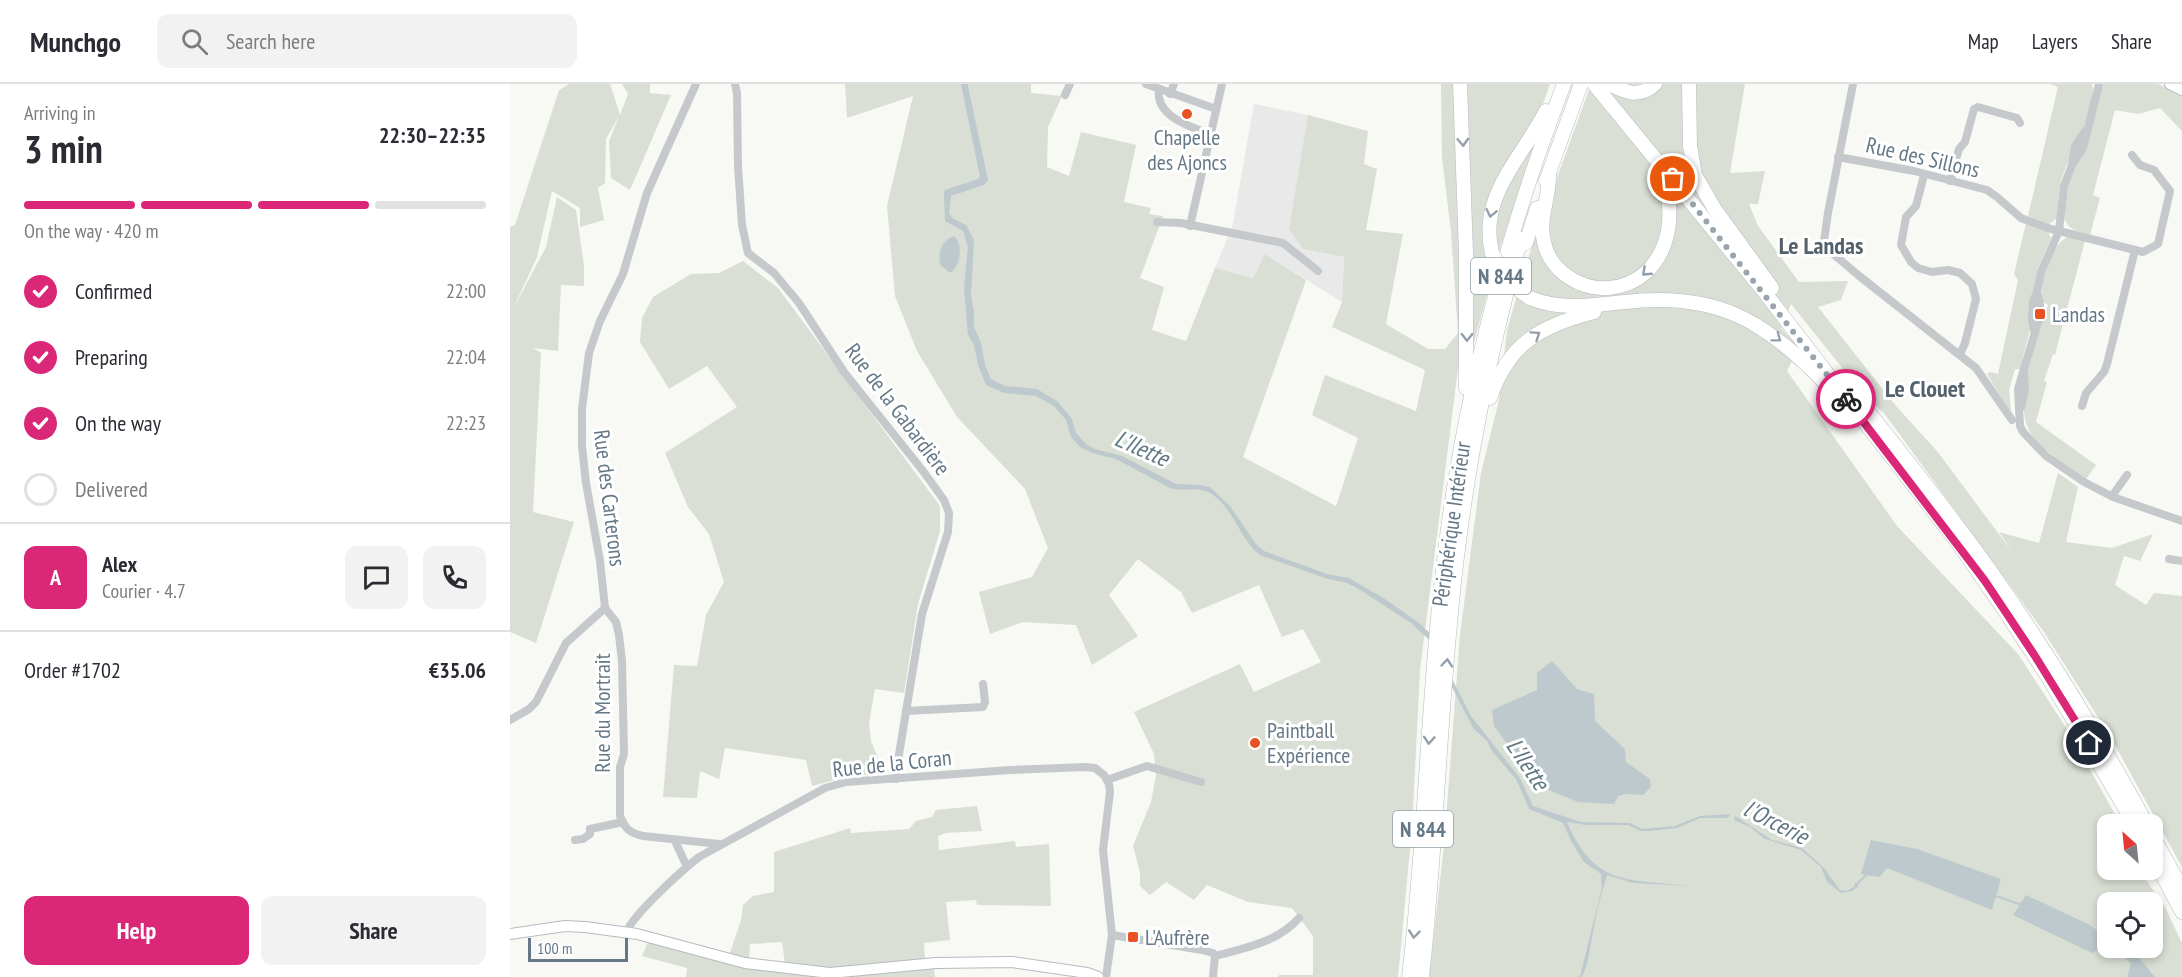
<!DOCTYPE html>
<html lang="en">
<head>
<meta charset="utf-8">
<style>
  :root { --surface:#fff; --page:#f2f2f3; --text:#2b2b33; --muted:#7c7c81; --line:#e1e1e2; --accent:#db2777 }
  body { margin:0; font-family:"PT Sans Narrow",sans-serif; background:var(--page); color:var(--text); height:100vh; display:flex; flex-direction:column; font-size:22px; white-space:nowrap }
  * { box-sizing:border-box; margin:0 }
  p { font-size:20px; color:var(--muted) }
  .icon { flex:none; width:33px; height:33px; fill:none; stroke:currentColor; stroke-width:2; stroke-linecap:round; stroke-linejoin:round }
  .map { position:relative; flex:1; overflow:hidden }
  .details { display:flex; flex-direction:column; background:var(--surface); width:510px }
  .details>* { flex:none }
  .needle { width:39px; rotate:333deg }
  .fabs { position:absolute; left:1587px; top:730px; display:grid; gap:12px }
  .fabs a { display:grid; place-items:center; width:66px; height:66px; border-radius:12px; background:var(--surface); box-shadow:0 3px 9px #0003; font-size:30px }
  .scale { position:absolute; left:18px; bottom:15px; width:100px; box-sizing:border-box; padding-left:6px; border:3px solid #657887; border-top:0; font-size:16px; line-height:21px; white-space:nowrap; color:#657887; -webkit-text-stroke:4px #fff; paint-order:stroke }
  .pin { position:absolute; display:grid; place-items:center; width:51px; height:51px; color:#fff; margin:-26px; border:3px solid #fff; border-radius:50%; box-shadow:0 2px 6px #0007 }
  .courier { position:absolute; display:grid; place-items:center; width:60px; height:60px; margin:-30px; border:4px solid #db2777; border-radius:50%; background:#fff; color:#222; box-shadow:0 2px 8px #0007 }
  .head em { font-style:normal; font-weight:800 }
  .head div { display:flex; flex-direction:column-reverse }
  .head { display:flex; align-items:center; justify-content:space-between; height:102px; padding:0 24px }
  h1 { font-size:39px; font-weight:800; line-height:45px }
  .bar { display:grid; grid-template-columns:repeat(4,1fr); gap:9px 6px; align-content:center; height:72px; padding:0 24px }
  .bar i { height:8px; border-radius:4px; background:var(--line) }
  .bar .current { background:var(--accent) }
  .bar p { grid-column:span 4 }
  .line { display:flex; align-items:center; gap:15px; padding:0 24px; border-top:2px solid var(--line) }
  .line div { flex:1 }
  .round { display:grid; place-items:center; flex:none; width:63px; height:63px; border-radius:12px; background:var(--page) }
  ol { padding:0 24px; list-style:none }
  li { display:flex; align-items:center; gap:18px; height:66px }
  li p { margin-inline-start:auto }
  li .icon { padding:6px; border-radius:50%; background:var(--accent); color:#fff; stroke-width:4 }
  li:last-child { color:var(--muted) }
  li i { width:33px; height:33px; border:3px solid var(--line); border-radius:50% }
  .button { display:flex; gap:12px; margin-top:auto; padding:12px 24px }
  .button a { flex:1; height:69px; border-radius:12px; background:var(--accent); color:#fff; font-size:24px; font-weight:800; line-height:69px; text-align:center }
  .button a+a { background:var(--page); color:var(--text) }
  header { display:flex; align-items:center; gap:36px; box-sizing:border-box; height:84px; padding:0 30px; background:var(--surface); border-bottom:2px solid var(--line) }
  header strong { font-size:28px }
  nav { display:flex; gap:33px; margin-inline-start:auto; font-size:21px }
  .search { width:420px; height:54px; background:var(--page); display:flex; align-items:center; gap:15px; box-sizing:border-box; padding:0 21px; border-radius:12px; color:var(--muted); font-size:22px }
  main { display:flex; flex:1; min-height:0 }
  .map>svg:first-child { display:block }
</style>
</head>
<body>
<header>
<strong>Munchgo</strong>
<div class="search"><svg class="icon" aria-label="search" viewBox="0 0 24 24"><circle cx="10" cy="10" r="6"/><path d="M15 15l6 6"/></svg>Search here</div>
<nav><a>Map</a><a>Layers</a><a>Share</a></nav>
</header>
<main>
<section class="details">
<div class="head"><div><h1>3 min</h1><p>Arriving in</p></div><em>22:30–22:35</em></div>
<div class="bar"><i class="current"></i><i class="current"></i><i class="current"></i><i></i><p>On the way · 420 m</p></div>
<ol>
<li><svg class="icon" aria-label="check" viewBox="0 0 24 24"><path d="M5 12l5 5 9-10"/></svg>Confirmed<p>22:00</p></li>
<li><svg class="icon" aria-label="check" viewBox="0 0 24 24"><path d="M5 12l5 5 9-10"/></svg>Preparing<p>22:04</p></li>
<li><svg class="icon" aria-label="check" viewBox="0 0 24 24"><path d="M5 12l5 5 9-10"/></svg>On the way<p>22:23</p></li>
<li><i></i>Delivered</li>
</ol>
<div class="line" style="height:108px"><b class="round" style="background:var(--accent);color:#fff">A</b><div><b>Alex</b><p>Courier · 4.7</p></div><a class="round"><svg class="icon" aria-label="chat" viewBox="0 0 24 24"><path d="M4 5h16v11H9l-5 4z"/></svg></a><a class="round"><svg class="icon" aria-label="phone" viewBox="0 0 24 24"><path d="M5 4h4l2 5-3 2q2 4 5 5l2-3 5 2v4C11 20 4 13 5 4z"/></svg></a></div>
<div class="line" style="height:78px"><div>Order #1702</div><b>€35.06</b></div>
<div class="button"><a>Help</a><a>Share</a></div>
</section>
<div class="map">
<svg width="1672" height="893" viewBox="0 0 1672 893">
  <rect width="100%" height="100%" fill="#f8f8f4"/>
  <path fill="#e8e9e8" d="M744 20 798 31 793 165 834 173 832 218 755 170 743 194 705 184 722 144Z"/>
  <g fill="#d9dfd5" fill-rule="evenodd">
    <path d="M59 0H100L110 31 118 10 112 0H140V9L161 11 120 106 101 94 99 57 109 32 96 55 95 99 88 104 94 136 70 143V124L42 107 27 173 2 227 36 163 47 113 66 126 74 182V202L51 201 48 267 23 264 31 269 23 428 64 438 26 559 0 548V143L5 141 49 6Z"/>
    <path d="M335 0H521V9L552 12 538 43 537 83 559 92 571 48 626 61 614 118 641 124 639 130 653 132 630 194 654 203 642 246 676 257 705 184 743 194 755 170 796 196 733 373 826 422 848 354 802 331 815 291 906 327 915 286 822 243 832 218 834 173 793 165 779 145 798 31 858 47 854 80 867 85 856 146 893 150 876 240 918 265H935L948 249 941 148 932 73 931 0H946L952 253 910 586 902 744 888 893H768L769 891H803V852L782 824 738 818 697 801 684 816 656 798 640 811 630 802V788L623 762 641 718 646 691 644 670 624 628 730 580 744 608 811 578 793 545 772 553 749 501 682 529 671 508 628 475 599 511 628 552 582 581 566 541 513 538 480 550 469 508 522 493 538 464 515 405 447 333 407 267 385 212 377 122 403 12 337 34Z"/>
    <path d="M957 0H1040L1028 34 985 100 974 127 972 146 973 162 983 189 962 265Z"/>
    <path d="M1081 0H1235L1220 89 1255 87 1248 120H1239L1248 142 1289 198 1338 197 1331 216 1308 223 1386 322 1427 367 1503 469 1489 448 1529 459 1548 389 1568 403 1556 458 1602 464 1643 450 1630 477 1614 472 1605 501 1636 521 1644 509 1672 512V783L1600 652 1534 548 1374 329 1358 316 1281 220 1271 244 1289 263 1277 287 1387 442 1508 570 1560 650 1611 741H1598V786H1600L1589 791 1615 786H1629L1655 823 1672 859V893H919L934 762 950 551 971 389 989 316 997 246 1017 177ZM1598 819H1642V864H1598Z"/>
    <path d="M1540 0H1582C1589 27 1556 73 1550 101 1548 112 1548 123 1547 134L1539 140 1518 132 1548 3Z"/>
    <path d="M1594 0H1648L1672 11V47L1650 24 1628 30 1605 26 1583 111 1590 114 1580 151C1572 148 1560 147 1556 138 1547 118 1582 28 1590 4Z"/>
    <path d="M1022 58H1026L988 170 983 135 986 120Z"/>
    <path d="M1516 139 1538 148 1541 154 1527 187 1519 235 1520 246 1510 285H1505L1499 306 1501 326H1499L1477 290 1480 288 1488 290 1508 196 1504 190Z"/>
    <path d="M1559 152 1575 156 1545 271 1543 270 1534 297 1537 298 1526 338 1586 381 1576 395C1558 382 1535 369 1522 351 1504 327 1519 273 1527 246 1530 237 1536 230 1538 221L1532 217C1531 192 1537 165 1559 152Z"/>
    <path d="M233 177 268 204 430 422V447L408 520 394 609 365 605 359 639 361 657 374 689 340 692 302 702 296 676 215 664 209 695 190 687 187 714 153 713 164 581 187 582 196 531 214 498 199 450 178 423 155 369 227 323 197 282 159 305 130 258 132 234 143 213 181 190 209 189Z"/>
    <path d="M467 722 472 747 436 749 428 752 429 766 505 757 506 763 539 760 541 822 467 821 466 816 436 818 440 856 414 859 415 877 325 885 275 880 272 858 240 860 239 876 219 872 231 836 233 821 243 812 264 808V768L340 744 341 749 399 745 406 737 422 733 426 726Z"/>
    <path d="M138 858 310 893 424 884 425 893H176L177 884 132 872Z"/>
  </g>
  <g fill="#bdc9cd">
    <path d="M451 0H458V2L478 96 474 101 441 112 439 129 442 134 456 141 464 156 461 211 464 228V243L471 259 475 281 481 295 495 302 527 305 547 317 562 335 566 349 576 360 585 365 612 372 666 400 690 401 700 403 720 422 746 460 754 467 817 490 839 494 875 515 909 539 928 557 941 593 961 632 1010 694 1023 722 1071 738 1120 739 1132 745 1165 742 1190 732 1220 730 1218 734H1190L1167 744 1139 747H1130L1118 741H1076L1057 738C1085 804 1120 795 1182 802L1123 799 1097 791 1088 822 1077 880 1072 893H1070L1092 803 1091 790 1074 778 1061 757 1053 739 1019 725 1006 695 981 666 977 657 963 644 943 605 924 581 928 564 901 539 847 504 837 499 815 494 750 471C729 455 723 421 698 408 685 402 672 408 660 404L606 375 582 369 570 363 561 353 556 336 544 322 526 312 494 309 476 301 468 281 464 261 458 251 454 205 458 163 453 147 435 137 434 109 435 106 468 95 470 93Z"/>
    <path d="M444 152C453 161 451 178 442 188H439L430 181C428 168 431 157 444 152Z"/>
    <path d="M1042 577 1067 605 1084 610 1085 637 1115 665 1116 678 1140 695 1141 703 1133 711 1116 710 1108 712 1104 720 1068 718 1036 705 1020 684 1023 675 1018 671 1006 672 984 642 982 626 1027 606V589Z"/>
    <path d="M1225 732 1262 756 1292 764 1314 784 1330 806 1337 807 1345 802V798L1349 802 1342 807 1331 809 1317 798 1311 783 1291 766 1255 755 1240 743 1224 736Z"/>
    <path d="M1361 756 1407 765 1491 795 1482 826 1377 784 1370 793 1351 790Z"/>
    <path d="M1516 811 1578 840 1597 853V863L1596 862 1582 869 1503 831Z"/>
    <path d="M1600 864C1627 864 1628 873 1645 893H1617L1621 879Z"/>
  </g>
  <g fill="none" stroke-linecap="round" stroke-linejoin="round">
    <g stroke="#bdc9cd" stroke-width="2">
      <path d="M1345 802 1358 789"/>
      <path d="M1483 811 1512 821"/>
    </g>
    <defs>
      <g id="secondary">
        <path d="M1660 0 1672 6"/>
        <path d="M0 850 55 842 75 843 127 850 235 879 320 889 426 879 502 878 577 889 588 893"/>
      </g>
      <g id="highway">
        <path d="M950 0 956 169V304"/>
        <path d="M1084 0 1252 205 1448 459 1491 521 1538 593 1625 741"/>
        <path d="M1099 0C1116 8 1129 15 1145 0"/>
        <path d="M1179 0 1180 62 1185 91 1204 124 1262 204"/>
        <path d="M1039 89C1040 113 1028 134 1034 158 1037 173 1047 186 1060 194 1072 202 1085 205 1099 204 1157 199 1173 129 1148 86"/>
        <path d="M1036 97 1071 0"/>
        <path d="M1010 161 1016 159 1027 124"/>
        <path d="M982 169C968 112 1012 74 1036 27"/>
        <path d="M1020 214C1052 227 1082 221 1115 218 1204 208 1254 235 1314 298"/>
        <path d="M1340 305C1387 364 1435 423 1479 485 1537 567 1589 653 1637 741"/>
        <path d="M980 314C999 259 1030 242 1084 228"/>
        <path d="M1642 751 1672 805"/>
        <path d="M1642 772 1672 828"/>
        <path d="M899 893C917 742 918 589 939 437 960 288 1000 141 1054 0"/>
        <path d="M912 893C927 756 930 618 946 481 959 371 981 262 1011 155"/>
      </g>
    </defs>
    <use href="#secondary" stroke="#b5bbbf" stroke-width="12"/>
    <use href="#highway" stroke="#b7bbbe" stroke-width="15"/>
    <g stroke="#c5c9cc" stroke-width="8">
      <path d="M225 0 227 9 228 82 232 141 238 169 264 189 289 219 334 288 413 387 434 416 439 429 438 448 412 530 385 695"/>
      <path d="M636 0 706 25"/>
      <path d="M1343 0 1318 129 1314 157 1315 163 1348 191 1466 284 1502 336"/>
      <path d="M649 5C645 32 680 43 700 50"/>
      <path d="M660 10 664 0"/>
      <path d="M555 11 560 0"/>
      <path d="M1328 73 1404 87 1477 106 1487 113 1511 134 1541 145 1633 168 1648 160 1660 107 1644 86 1630 81 1622 71"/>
      <path d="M1562 80 1565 62 1576 46"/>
      <path d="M1414 91 1406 122 1396 133 1391 161 1401 178 1408 184 1422 188 1438 186 1450 189 1462 200 1466 215 1455 259 1450 270"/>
      <path d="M1440 97 1449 65 1455 58 1464 25 1468 23 1507 34 1510 39"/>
      <path d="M647 138 671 139 773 159 808 187"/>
      <path d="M680 142 712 0"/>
      <path d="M1527 208 1530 219 1529 235 1508 305 1510 342 1513 348 1536 372 1574 398 1603 413 1672 437"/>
      <path d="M1524 246 1522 235 1523 217 1527 208 1531 188 1549 147 1554 102 1562 81 1573 64 1589 0"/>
      <path d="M1572 322 1576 309 1594 288 1597 280 1625 166"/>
      <path d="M1511 323 1515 306 1514 290"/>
      <path d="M1602 412 1617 391"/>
      <path d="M1659 475 1672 477"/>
      <path d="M95 524 106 538 109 551 112 577 114 670 110 683V732C115 745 120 749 133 752L209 760"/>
      <path d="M396 627 473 623 475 618 473 600"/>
      <path d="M0 636 19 625 26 618 56 559 95 524 90 477 76 399 72 362V325L79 269 90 237 113 190 137 109 186 0"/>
      <path d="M597 696 637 682 691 698"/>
      <path d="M65 756 73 755 80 750V745L113 738"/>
      <path d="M165 757 177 783"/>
      <path d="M116 848C126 828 170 788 189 773L315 704 336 698 500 686 575 683 585 684 594 691 599 700 600 708 593 766 602 851 596 893"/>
      <path d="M602 851 692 866 703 869 705 872"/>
      <path d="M705 872C735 864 768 858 789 834"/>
      <path d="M703 893 705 872"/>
    </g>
    <use href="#secondary" stroke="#fff" stroke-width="10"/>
    <use href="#highway" stroke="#fff" stroke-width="14"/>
    <defs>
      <path id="highway-bridge" d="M982 169C992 187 1002 203 1020 214"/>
    </defs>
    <use href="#highway-bridge" stroke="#b7bbbe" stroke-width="15" stroke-linecap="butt"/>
    <use href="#highway-bridge" stroke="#fff" stroke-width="14"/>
  </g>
  <defs><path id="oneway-chevron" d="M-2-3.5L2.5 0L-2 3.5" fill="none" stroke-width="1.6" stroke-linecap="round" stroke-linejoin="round" transform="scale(1.5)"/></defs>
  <g stroke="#93a0ab">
    <use href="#oneway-chevron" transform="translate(953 58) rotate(87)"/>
    <use href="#oneway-chevron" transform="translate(981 129) rotate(102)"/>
    <use href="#oneway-chevron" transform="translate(1136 188) rotate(137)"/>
    <use href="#oneway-chevron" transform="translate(1026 251) rotate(-34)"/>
    <use href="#oneway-chevron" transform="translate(957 253) rotate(90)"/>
    <use href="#oneway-chevron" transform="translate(1267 254) rotate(37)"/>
    <use href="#oneway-chevron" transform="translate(937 579) rotate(-85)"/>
    <use href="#oneway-chevron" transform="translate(919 656) rotate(94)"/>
    <use href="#oneway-chevron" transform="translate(904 850) rotate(96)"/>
  </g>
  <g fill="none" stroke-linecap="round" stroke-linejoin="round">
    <path stroke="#98a5ad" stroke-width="6" stroke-dasharray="0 10.8" d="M1163 95 1336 315"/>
    <path stroke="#db2777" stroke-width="8" d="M1336 315 1475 497 1525 572 1579 659"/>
  </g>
  <g fill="#e95223" stroke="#fff" stroke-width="2">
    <circle cx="677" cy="30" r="6"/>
    <rect x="1524" y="224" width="12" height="12" rx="3"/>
    <circle cx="745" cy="659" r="6"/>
    <rect x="617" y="847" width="12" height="12" rx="3"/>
  </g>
  <g text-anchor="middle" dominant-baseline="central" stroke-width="6" stroke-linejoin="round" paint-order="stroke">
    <g fill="#fff" stroke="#93a0ab" stroke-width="1.5">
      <rect x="961" y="174" width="60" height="36" rx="4.5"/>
      <rect x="883" y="727" width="60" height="36" rx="4.5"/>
    </g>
    <g font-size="21" font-weight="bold" fill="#657887">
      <text x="991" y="192">N 844</text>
      <text x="913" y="745">N 844</text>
    </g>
    <g font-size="22" fill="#657887" stroke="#fff" text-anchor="start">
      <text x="677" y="53" text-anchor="middle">Chapelle<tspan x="677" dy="25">des Ajoncs</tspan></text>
      <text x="1542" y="230">Landas</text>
      <text x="757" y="646">Paintball<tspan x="757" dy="25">Expérience</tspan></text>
      <text x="635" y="853">L'Aufrère</text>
    </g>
    <g font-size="22" fill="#657887" stroke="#fff">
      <text transform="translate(1413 73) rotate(13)">Rue des Sillons</text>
      <text transform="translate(388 325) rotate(53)">Rue de la Gabardière</text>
      <text transform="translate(100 414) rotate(83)">Rue des Carterons</text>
      <text transform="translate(941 440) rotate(-82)">Périphérique Intérieur</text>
      <text transform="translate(92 629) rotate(-90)">Rue du Mortrait</text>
      <text transform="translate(382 679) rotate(-6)">Rue de la Coran</text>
    </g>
    <g font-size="24" font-weight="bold" fill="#54616b" stroke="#fff">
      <text x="1311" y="161">Le Landas</text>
      <text x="1415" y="304">Le Clouet</text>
    </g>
    <g font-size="24" font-style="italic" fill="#617983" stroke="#fff">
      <text transform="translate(632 364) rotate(24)">L'Ilette</text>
      <text transform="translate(1018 680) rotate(56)">L'Ilette</text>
      <text transform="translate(1266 738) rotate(27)">l'Orcerie</text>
    </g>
  </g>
</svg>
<div class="fabs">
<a><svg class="needle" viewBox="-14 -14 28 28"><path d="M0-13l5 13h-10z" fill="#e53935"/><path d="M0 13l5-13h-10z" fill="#7c7c81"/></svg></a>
<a><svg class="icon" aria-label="locate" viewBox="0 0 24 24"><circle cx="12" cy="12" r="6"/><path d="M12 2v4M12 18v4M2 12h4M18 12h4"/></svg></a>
</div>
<div class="scale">100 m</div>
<div class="pin" style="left:1163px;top:95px;background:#ea580c"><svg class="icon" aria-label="bag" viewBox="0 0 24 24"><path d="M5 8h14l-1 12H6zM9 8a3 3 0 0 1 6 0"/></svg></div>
<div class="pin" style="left:1579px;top:659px;background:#1f2937"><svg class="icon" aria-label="home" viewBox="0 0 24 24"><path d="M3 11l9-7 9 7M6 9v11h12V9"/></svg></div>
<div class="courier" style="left:1336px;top:315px"><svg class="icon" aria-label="bike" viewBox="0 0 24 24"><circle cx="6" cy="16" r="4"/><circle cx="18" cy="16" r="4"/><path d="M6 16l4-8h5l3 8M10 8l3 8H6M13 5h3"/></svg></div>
</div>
</main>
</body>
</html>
